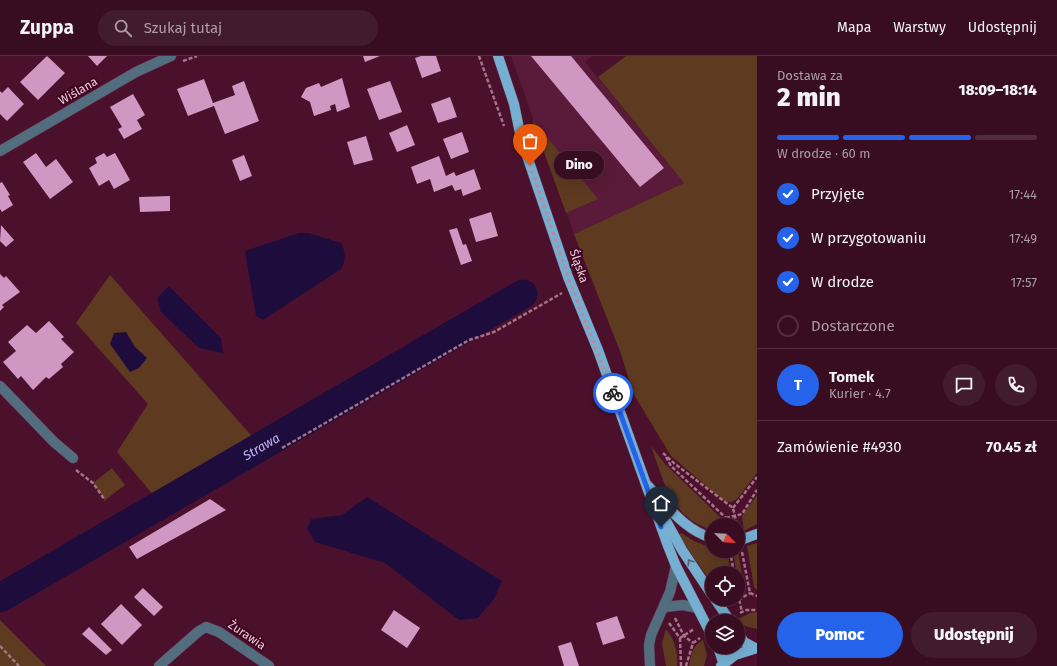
<!DOCTYPE html>
<html lang="pl">
<head>
<meta charset="utf-8">
<style>
  :root { --surface:#380d21; --page:#431b2e; --text:#f1f3f6; --muted:#ab9ca5; --line:#522d3f; --accent:#2563eb }
  body { margin:0; font-family:"Fira Sans",sans-serif; background:var(--page); color:var(--text); height:100vh; display:flex; flex-direction:column; font-size:15px; white-space:nowrap }
  * { box-sizing:border-box; margin:0 }
  p { font-size:13px; color:var(--muted) }
  .icon { flex:none; width:22px; height:22px; fill:none; stroke:currentColor; stroke-width:2; stroke-linecap:round; stroke-linejoin:round }
  .map { position:relative; flex:1; overflow:hidden }
  .panel { display:flex; flex-direction:column; background:var(--surface); width:300px }
  .panel>* { flex:none }
  .needle { width:26px; rotate:114deg }
  .tools { position:absolute; left:705px; top:462px; display:grid; gap:8px }
  .tools a { display:grid; place-items:center; width:40px; height:40px; border-radius:50%; background:var(--surface); box-shadow:0 4px 16px #0002,0 0 0 1px var(--line); font-size:20px }
  .pin { position:absolute; display:grid; place-items:center; width:34px; height:34px; color:#fff; margin:-41px -17px; border-radius:50% 50% 50% 0; rotate:-45deg; box-shadow:0 0 4px #0007 }
  .pin .icon { rotate:45deg }
  .courier { position:absolute; display:grid; place-items:center; width:40px; height:40px; margin:-20px; border:3px solid #2563eb; border-radius:50%; background:#fff; color:#222; box-shadow:0 1px 5px #0007 }
  .bubble { position:absolute; height:28px; border-radius:14px; background:var(--surface); box-shadow:0 4px 16px #0002,0 0 0 1px var(--line); font-size:13px; font-weight:800; line-height:28px; text-align:center }
  .summary em { font-style:normal; font-weight:800 }
  .summary div { display:flex; flex-direction:column-reverse }
  .summary { display:flex; align-items:center; justify-content:space-between; height:68px; padding:0 20px }
  h1 { font-size:26px; font-weight:800; line-height:30px }
  .bar { display:grid; grid-template-columns:repeat(4,1fr); gap:6px 4px; align-content:center; height:48px; padding:0 20px }
  .bar i { height:5px; border-radius:3px; background:var(--line) }
  .bar .current { background:var(--accent) }
  .bar p { grid-column:span 4 }
  .line { display:flex; align-items:center; gap:10px; padding:0 20px; border-top:1px solid var(--line) }
  .line div { flex:1 }
  .round { display:grid; place-items:center; flex:none; width:42px; height:42px; border-radius:21px; background:var(--page) }
  ol { padding:0 20px; list-style:none }
  li { display:flex; align-items:center; gap:12px; height:44px }
  li p { margin-inline-start:auto }
  li .icon { padding:4px; border-radius:50%; background:var(--accent); color:#fff; stroke-width:4 }
  li:last-child { color:var(--muted) }
  li i { width:22px; height:22px; border:2px solid var(--line); border-radius:50% }
  .cta { display:flex; gap:8px; margin-top:auto; padding:8px 20px }
  .cta a { flex:1; height:46px; border-radius:24px; background:var(--accent); color:#fff; font-size:16px; font-weight:800; line-height:46px; text-align:center }
  .cta a+a { background:var(--page); color:var(--text) }
  header { display:flex; align-items:center; gap:24px; box-sizing:border-box; height:56px; padding:0 20px; background:var(--surface); border-bottom:1px solid var(--line) }
  header strong { font-size:19px }
  nav { display:flex; gap:22px; margin-inline-start:auto; font-size:14px }
  .search { width:280px; height:36px; background:var(--page); display:flex; align-items:center; gap:10px; box-sizing:border-box; padding:0 14px; border-radius:22px; color:var(--muted); font-size:15px }
  main { display:flex; flex:1; min-height:0 }
  .map>svg:first-child { display:block }
</style>
</head>
<body>
<header>
<strong>Zuppa</strong>
<div class="search"><svg class="icon" aria-label="search" viewBox="0 0 24 24"><circle cx="10" cy="10" r="6"/><path d="M15 15l6 6"/></svg>Szukaj tutaj</div>
<nav><a>Mapa</a><a>Warstwy</a><a>Udostępnij</a></nav>
</header>
<main>
<div class="map">
<svg width="757" height="610" viewBox="0 0 757 610">
  <rect width="100%" height="100%" fill="#4b112c"/>
  <path fill="#5a1a39" d="M511 0H592L585 6 684 127 574 178Z"/>
  <g fill="#5e3a20">
    <path d="M626 0H757V417L737 443 731 446 724 445 671 400 633 337 621 298 574 178 684 127 598 21Z"/>
    <path d="M532 63 598 143 566 157Z"/>
    <path d="M110 219 256 385 155 441 117 396 148 348 76 267Z"/>
    <path d="M651 390 665 408 720 461 723 469H712V474C671 462 664 426 651 390Z"/>
    <path d="M112 412 125 429 105 444 93 427Z"/>
    <path d="M757 439V468L744 475 742 460Z"/>
    <path d="M681 477 694 485 712 492V495H727L731 517H712V528L679 480Z"/>
    <path d="M757 487V534L754 531 747 490Z"/>
    <path d="M733 495H738L744 531 740 538Z"/>
    <path d="M757 556V573L745 570 736 564 750 557Z"/>
    <path d="M0 564 46 610H0Z"/>
    <path d="M666 573C675 584 678 596 677 610H666L662 587Z"/>
    <path d="M703 584 707 599 704 610H689C691 599 692 590 703 584Z"/>
  </g>
  <g fill="#1e0c3c">
    <path d="M299 177H308L341 187C346 197 346 203 341 213L263 264 256 260 245 195Z"/>
    <path d="M519 229 527 244 493 267 480 263 483 251Z"/>
    <path d="M169 230 221 282 223 297 199 292 161 256 157 242Z"/>
    <path d="M126 276 135 291 147 302 139 312 130 316 110 288 114 277Z"/>
    <path d="M367 441 502 525 494 543 478 562 459 564 385 507 315 486 307 473 311 463 342 459Z"/>
  </g>
  <g fill="none" stroke-linecap="round" stroke-linejoin="round">
    <path stroke="#1e0c3c" stroke-width="29" id="s1" d="M0 542 523 238"/>
  </g>
  <g fill="#cf97c2">
    <path d="M47 0 65 17 38 44 20 26Z"/>
    <path d="M88 0H107L97 10Z"/>
    <path d="M363 0H380L365 6Z"/>
    <path d="M421 0H436L441 15 422 22 415 2Z"/>
    <path d="M531 0H571L664 112 640 131Z"/>
    <path d="M342 22 350 51 337 56 335 48 330 50 331 54 314 60 310 46 301 41 306 32 319 27 321 31Z"/>
    <path d="M204 23 213 47 235 39 232 30 244 25 259 65 225 78 214 50 188 60 177 33Z"/>
    <path d="M390 25 402 56 379 64 367 33Z"/>
    <path d="M8 31 24 48 7 65 0 58V35L2 37Z"/>
    <path d="M133 38 145 59 137 64 142 73 124 83 118 73 122 71 110 51Z"/>
    <path d="M450 41 457 61 438 67 431 48Z"/>
    <path d="M407 69 415 89 397 96 389 77Z"/>
    <path d="M462 76 469 96 451 103 443 83Z"/>
    <path d="M366 80 373 104 354 109 347 86Z"/>
    <path d="M36 97 46 111 56 103 73 126 50 143 23 106Z"/>
    <path d="M104 97 107 101 115 97 130 124 114 133 109 124 99 130 89 112 97 107 95 102Z"/>
    <path d="M244 99 252 120 240 125 232 104Z"/>
    <path d="M439 100 446 120 454 116 456 120 474 113 481 133 463 140 461 133 455 135 452 129 434 136 430 123 417 128 411 111Z"/>
    <path d="M2 126 10 139 8 140 13 149 2 156 0 153V127Z"/>
    <path d="M170 140V155L140 156 139 141Z"/>
    <path d="M491 156 498 180 476 186 469 163Z"/>
    <path d="M1 169 14 184 6 191 0 185Z"/>
    <path d="M457 172 463 189 466 188 472 205 461 209 449 174Z"/>
    <path d="M0 218 4 222 6 220 20 236 2 249 4 251 0 255Z"/>
    <path d="M49 265 64 281 61 283 74 296 61 308 63 311 49 323 46 321 33 334 21 320 18 323 3 306 16 295 8 286 27 269 36 277Z"/>
    <path d="M210 443 226 454 137 503 129 491Z"/>
    <path d="M143 532 163 551 154 560 134 541Z"/>
    <path d="M121 548 142 569 122 589 101 568Z"/>
    <path d="M394 554 420 572 407 592 381 574Z"/>
    <path d="M617 560 625 582 603 589 596 567Z"/>
    <path d="M89 571 112 594 106 599 82 578Z"/>
    <path d="M571 586 579 610H564L558 590Z"/>
  </g>
  <g fill="none" stroke-linecap="round" stroke-linejoin="round">
    <defs>
      <g id="minor">
        <path d="M0 95 136 16 171 0"/>
        <path d="M0 330 54 386 73 402"/>
        <path d="M665 551 683 549 698 552"/>
        <path d="M159 610 199 575 206 571 219 576 269 610"/>
        <path d="M650 610 649 589 651 579 670 536 676 510"/>
      </g>
      <g id="major">
        <path d="M498 0 514 48 521 82 568 221 598 294 668 490 676 510 712 580"/>
        <path d="M647 429C667 449 684 474 712 482"/>
        <path d="M660 454 682 494 712 539"/>
        <path d="M738 485 757 478"/>
        <path d="M715 543 730 565"/>
        <path d="M738 577 744 586 755 592"/>
        <path d="M718 591 723 606"/>
        <path d="M721 610 735 599 757 592"/>
      </g>
    </defs>
    <use href="#minor" stroke="#69334b" stroke-width="11"/>
    <use href="#major" stroke="#69334b" stroke-width="11"/>
    <g stroke="#a47488" stroke-width="2.5" stroke-dasharray="4 2" stroke-linecap="butt">
      <path d="M479 0 504 70"/>
      <path d="M183 5 197 0"/>
      <path d="M282 392 469 284 494 276 562 237"/>
      <path d="M663 397 675 408 733 452 737 469"/>
      <path d="M666 401 671 410 726 462V469"/>
      <path d="M76 414 93 427 105 444"/>
      <path d="M733 452 757 421"/>
      <path d="M726 462 742 458 757 434"/>
      <path d="M730 495 734 517"/>
      <path d="M742 496 750 537"/>
      <path d="M750 537 757 540"/>
      <path d="M738 538 742 556"/>
      <path d="M733 547 750 537"/>
      <path d="M740 557 746 554H757"/>
      <path d="M675 562 684 580 693 587"/>
      <path d="M669 567 680 582 694 573"/>
      <path d="M680 582 681 610"/>
      <path d="M0 590 19 610"/>
      <path d="M686 610 693 587 700 582"/>
    </g>
    <use href="#minor" stroke="#526d7e" stroke-width="10"/>
    <use href="#major" stroke="#76afd1" stroke-width="10"/>
  </g>
  <defs><path id="oneway-chevron" d="M-2-3.5L2.5 0L-2 3.5" fill="none" stroke-width="1.6" stroke-linecap="round" stroke-linejoin="round"/></defs>
  <use stroke="#5a5a7a" href="#oneway-chevron" transform="translate(690 506) rotate(-124)"/>
  <g fill="none" stroke-linecap="round" stroke-linejoin="round">
    <path stroke="#b88b9c" stroke-width="4" stroke-dasharray="0 7.2" d="M530 109 568 221 613 337"/>
    <path stroke="#2563eb" stroke-width="5" d="M613 337 661 471"/>
  </g>
  <g text-anchor="middle" dominant-baseline="central" stroke-width="4" stroke-linejoin="round" paint-order="stroke">
    <g font-size="12" fill="#f2ccd9" stroke="#3f0523">
      <text transform="translate(78 35) rotate(-30)">Wiślana</text>
      <text transform="translate(579 210) rotate(71)">Śląska</text>
      <text transform="translate(247 579) rotate(34)">Żurawia</text>
    </g>
    <g font-size="13" font-style="italic" fill="#c3b3f5" stroke="#3f0523">
      <text stroke="none"><textPath href="#s1" startOffset="302">Strawa</textPath></text>
    </g>
  </g>
</svg>
<div class="tools">
<a><svg class="needle" viewBox="-14 -14 28 28"><path d="M0-13l5 13h-10z" fill="#e53935"/><path d="M0 13l5-13h-10z" fill="#ab9ca5"/></svg></a>
<a><svg class="icon" aria-label="locate" viewBox="0 0 24 24"><circle cx="12" cy="12" r="6"/><path d="M12 2v4M12 18v4M2 12h4M18 12h4"/></svg></a>
<a><svg class="icon" aria-label="layers" viewBox="0 0 24 24"><path d="M12 4l9 5-9 5-9-5zM3 14l9 5 9-5"/></svg></a>
</div>
<div class="pin" style="left:530px;top:109px;background:#ea580c"><svg class="icon" aria-label="bag" viewBox="0 0 24 24"><path d="M5 8h14l-1 12H6zM9 8a3 3 0 0 1 6 0"/></svg></div>
<div class="pin" style="left:661px;top:471px;background:#1f2937"><svg class="icon" aria-label="home" viewBox="0 0 24 24"><path d="M3 11l9-7 9 7M6 9v11h12V9"/></svg></div>
<div class="courier" style="left:613px;top:337px"><svg class="icon" aria-label="bike" viewBox="0 0 24 24"><circle cx="6" cy="16" r="4"/><circle cx="18" cy="16" r="4"/><path d="M6 16l4-8h5l3 8M10 8l3 8H6M13 5h3"/></svg></div>
<div class="bubble" style="left:554px;top:95px;width:50px">Dino</div>
</div>
<section class="panel">
<div class="summary"><div><h1>2 min</h1><p>Dostawa za</p></div><em>18:09–18:14</em></div>
<div class="bar"><i class="current"></i><i class="current"></i><i class="current"></i><i></i><p>W drodze · 60 m</p></div>
<ol>
<li><svg class="icon" aria-label="check" viewBox="0 0 24 24"><path d="M5 12l5 5 9-10"/></svg>Przyjęte<p>17:44</p></li>
<li><svg class="icon" aria-label="check" viewBox="0 0 24 24"><path d="M5 12l5 5 9-10"/></svg>W przygotowaniu<p>17:49</p></li>
<li><svg class="icon" aria-label="check" viewBox="0 0 24 24"><path d="M5 12l5 5 9-10"/></svg>W drodze<p>17:57</p></li>
<li><i></i>Dostarczone</li>
</ol>
<div class="line" style="height:72px"><b class="round" style="background:var(--accent);color:#fff">T</b><div><b>Tomek</b><p>Kurier · 4.7</p></div><a class="round"><svg class="icon" aria-label="chat" viewBox="0 0 24 24"><path d="M4 5h16v11H9l-5 4z"/></svg></a><a class="round"><svg class="icon" aria-label="phone" viewBox="0 0 24 24"><path d="M5 4h4l2 5-3 2q2 4 5 5l2-3 5 2v4C11 20 4 13 5 4z"/></svg></a></div>
<div class="line" style="height:52px"><div>Zamówienie #4930</div><b>70.45 zł</b></div>
<div class="cta"><a>Pomoc</a><a>Udostępnij</a></div>
</section>
</main>
</body>
</html>
